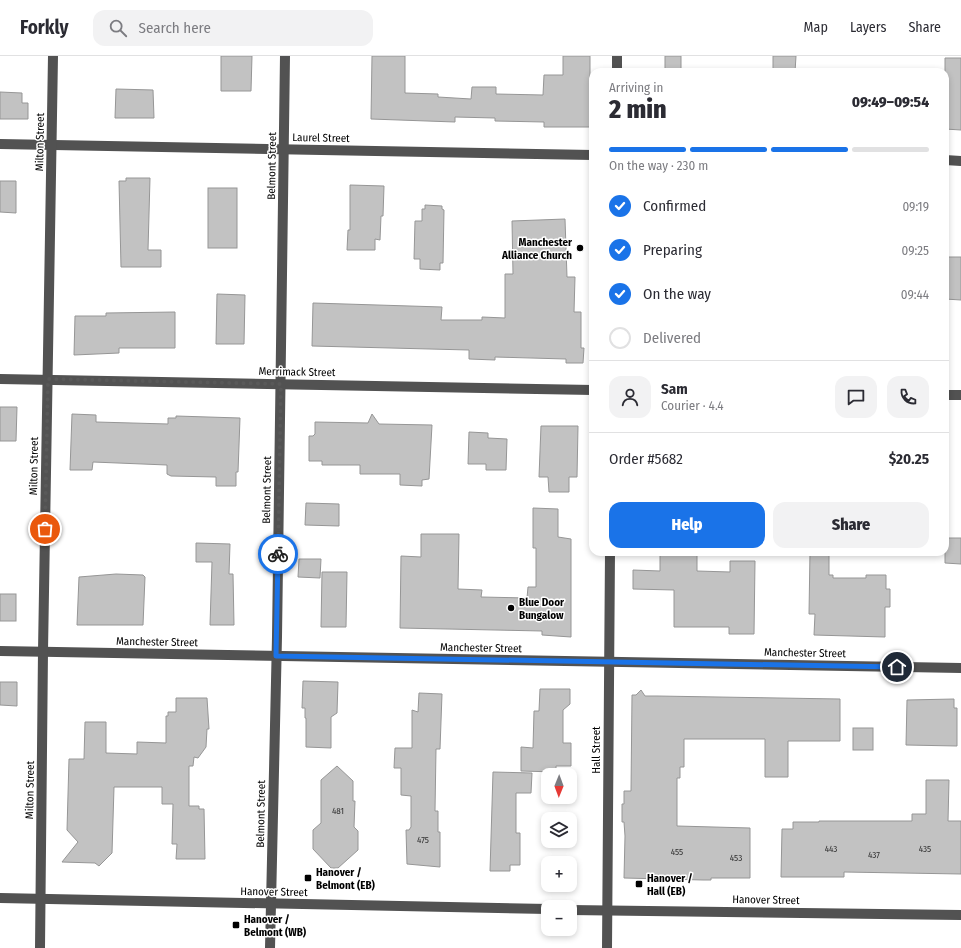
<!DOCTYPE html>
<html lang="en">
<head>
<meta charset="utf-8">
<style>
  :root { --surface:#fff; --page:#f2f2f3; --text:#2b2b33; --muted:#7c7c81; --line:#e1e1e2; --accent:#1a73e8 }
  body { margin:0; font-family:"Fira Sans Condensed",sans-serif; background:var(--page); color:var(--text); height:100vh; display:flex; flex-direction:column; font-size:15px; white-space:nowrap }
  * { box-sizing:border-box; margin:0 }
  p { font-size:13px; color:var(--muted) }
  .icon { flex:none; width:22px; height:22px; fill:none; stroke:currentColor; stroke-width:2; stroke-linecap:round; stroke-linejoin:round }
  .map { position:relative; flex:1; overflow:hidden }
  .drawer { position:absolute; left:589px; top:12px; width:360px; height:488px; display:flex; flex-direction:column; background:var(--surface); border-radius:12px; box-shadow:0 2px 6px #0003 }
  .drawer>* { flex:none }
  .needle { width:26px; rotate:181deg }
  .buttons { position:absolute; left:541px; top:712px; display:grid; gap:8px }
  .buttons a { display:grid; place-items:center; width:36px; height:36px; border-radius:8px; background:var(--surface); box-shadow:0 2px 6px #0003; font-size:20px }
  .pin { position:absolute; display:grid; place-items:center; width:34px; height:34px; color:#fff; margin:-17px; border:2px solid #fff; border-radius:50%; box-shadow:0 1px 4px #0007 }
  .courier { position:absolute; display:grid; place-items:center; width:40px; height:40px; margin:-20px; border:3px solid #1a73e8; border-radius:50%; background:#fff; color:#222; box-shadow:0 1px 5px #0007 }
  .head em { font-style:normal; font-weight:800 }
  .head div { display:flex; flex-direction:column-reverse }
  .head { display:flex; align-items:center; justify-content:space-between; height:68px; padding:0 20px }
  h1 { font-size:26px; font-weight:800; line-height:30px }
  .bar { display:grid; grid-template-columns:repeat(4,1fr); gap:6px 4px; align-content:center; height:48px; padding:0 20px }
  .bar i { height:5px; border-radius:3px; background:var(--line) }
  .bar .current { background:var(--accent) }
  .bar p { grid-column:span 4 }
  .line { display:flex; align-items:center; gap:10px; padding:0 20px; border-top:1px solid var(--line) }
  .line div { flex:1 }
  .round { display:grid; place-items:center; flex:none; width:42px; height:42px; border-radius:12px; background:var(--page) }
  ol { padding:0 20px; list-style:none }
  li { display:flex; align-items:center; gap:12px; height:44px }
  li p { margin-inline-start:auto }
  li .icon { padding:4px; border-radius:50%; background:var(--accent); color:#fff; stroke-width:4 }
  li:last-child { color:var(--muted) }
  li i { width:22px; height:22px; border:2px solid var(--line); border-radius:50% }
  .primary-button { display:flex; gap:8px; margin-top:auto; padding:8px 20px }
  .primary-button a { flex:1; height:46px; border-radius:12px; background:var(--accent); color:#fff; font-size:16px; font-weight:800; line-height:46px; text-align:center }
  .primary-button a+a { background:var(--page); color:var(--text) }
  header { display:flex; align-items:center; gap:24px; box-sizing:border-box; height:56px; padding:0 20px; background:var(--surface); border-bottom:1px solid var(--line) }
  header strong { font-size:19px }
  nav { display:flex; gap:22px; margin-inline-start:auto; font-size:14px }
  .search { width:280px; height:36px; background:var(--page); display:flex; align-items:center; gap:10px; box-sizing:border-box; padding:0 14px; border-radius:12px; color:var(--muted); font-size:15px }
  .map>svg:first-child { display:block }
</style>
</head>
<body>
<header>
<strong>Forkly</strong>
<div class="search"><svg class="icon" aria-label="search" viewBox="0 0 24 24"><circle cx="10" cy="10" r="6"/><path d="M15 15l6 6"/></svg>Search here</div>
<nav><a>Map</a><a>Layers</a><a>Share</a></nav>
</header>
<div class="map">
<svg width="961" height="892" viewBox="0 0 961 892">
  <rect width="100%" height="100%" fill="#fff"/>
  <g fill="#c2c2c2" stroke="#969696">
    <path d="M221 0H252L251 35H221Z"/>
    <path d="M372 0H405V37L438 38V41L471 43 472 31H496V38L543 39 544 19H563V0H590V71H544V66L495 65V62L455 61V66L371 63Z"/>
    <rect x="665" y="0" width="16" height="16"/>
    <path d="M773 0H796L795 16H773Z"/>
    <path d="M945 2H961V74L945 73Z"/>
    <path d="M116 33 153 34 154 62H115Z"/>
    <path d="M0 36 22 37V47H28V63H0Z"/>
    <path d="M126 122H150L148 194H161V211H121L119 125H126Z"/>
    <path d="M0 125H16V157L0 156Z"/>
    <path d="M350 129 384 130 383 160H381L380 184 375 183V194H347L348 174H350Z"/>
    <rect x="208" y="132" width="29" height="60"/>
    <path d="M425 149 442 150V153L444 154 443 207H440V214L420 213V203H414L415 165H422V153H425Z"/>
    <path d="M565 163 567 221H575L574 256H581V292H584L583 307H566V303L495 301V304L469 303V294L312 290 313 247 442 251 441 264H482V261L505 262V218H513L512 165Z"/>
    <path d="M945 201H961V244L945 243Z"/>
    <path d="M217 238 245 239 244 288H216Z"/>
    <path d="M175 256V292H119V297L74 299 75 260H106V257Z"/>
    <path d="M0 351H17L16 385H0Z"/>
    <path d="M72 358 96 359V366L168 368V362H176V360L240 362 238 416H236V430H216V421L171 420 167 418V409L93 406 92 414H70Z"/>
    <path d="M372 358 379 368 432 369 429 423 422 424V430L400 429V418H360V409H322V405H309V380H313L315 378V366L368 367Z"/>
    <path d="M541 370H578L577 421H569V436H549L548 421H539Z"/>
    <path d="M469 376 488 377V382L507 383 506 414H486V408H468Z"/>
    <path d="M306 447 339 448V470L305 469Z"/>
    <path d="M533 452 558 453V481L571 483V581L542 579V575L400 572 401 500 421 501V478H459L458 533 482 534 481 541 527 542 528 531H536V492H533Z"/>
    <path d="M945 482H961V508L945 507Z"/>
    <path d="M196 487 230 488 229 518H233L234 569H210L212 506H196Z"/>
    <path d="M660 496H697V515L730 516V505H755L754 578H729V571H674V534L633 533V514L660 515Z"/>
    <path d="M810 496H829V519H833V522H866V519H886V533H890V551H885V581L814 579 815 558H809Z"/>
    <path d="M299 503H321L320 522 298 521Z"/>
    <path d="M322 516H347L346 571H321Z"/>
    <path d="M116 518 143 519 145 521 143 569H77L79 521Z"/>
    <rect x="0" y="538" width="16" height="27"/>
    <path d="M303 625 338 626 337 657 331 661V692L306 691V662H305V652H302Z"/>
    <path d="M0 626H17V650L0 649Z"/>
    <path d="M540 633H570V648L563 654V687H571V710H556V716L521 715V691L533 692 534 655H539Z"/>
    <path d="M641 634 645 640H657L840 643V685H788V721H765V683H684V711H680V722H677V770L750 772V822H711V824H703L624 822 625 780 624 766H622V748H624V735H631L632 639H636Z"/>
    <path d="M419 637 442 638 440 693H436L435 755H438V776H440V811L407 808 406 774H409L411 771V740L401 739V712H394L395 692H412V654L418 656Z"/>
    <path d="M176 642H207L209 673H207L206 691 198 702 194 701 193 710H189V750H199V753H204L205 803H176L177 788H172L173 748H162V731H114L112 797 99 810 95 807 62 806 78 786 67 774 69 703H84L85 666H106V697L137 698V686L166 687V660H168V656H176Z"/>
    <path d="M954 643V652H957V690L906 689 907 644Z"/>
    <rect x="853" y="672" width="20" height="22"/>
    <path d="M337 710 353 725V745H355L354 771 358 775V794L338 812H331L313 793V774L321 767V724Z"/>
    <path d="M493 716 532 717 531 737H516V777H520V809H510V815H490Z"/>
    <path d="M926 724H949L948 765H961V818L844 816V821H781L782 773H793V766H819V765H912V758H926Z"/>
  </g>
  <g fill="none" stroke-linecap="round" stroke-linejoin="round">
    <g stroke="#525252" stroke-width="10">
      <path d="M617 16V0"/>
      <path d="M0 88 593 99"/>
      <path d="M945 104 961 105"/>
      <path d="M0 323 593 334"/>
      <path d="M945 339H961"/>
      <path d="M0 595 961 612"/>
      <path d="M0 842 548 853"/>
      <path d="M570 854 961 859"/>
      <path d="M40 892 43 595 53 0"/>
      <path d="M270 892 277 581 285 0"/>
      <path d="M607 892 610 496"/>
    </g>
  </g>
  <g fill="none" stroke-linecap="round" stroke-linejoin="round">
    <path stroke="#595959" stroke-width="4" stroke-dasharray="0 7.2" d="M45 473 48 323 281 328 278 498"/>
    <path stroke="#1a73e8" stroke-width="5" d="M278 498 276 600 897 611"/>
  </g>
  <g fill="#000" stroke="#fff" stroke-width="1.5">
    <circle cx="580" cy="192" r="4"/>
    <circle cx="511" cy="552" r="4"/>
    <rect x="304" y="818" width="8" height="8" rx="2"/>
    <rect x="635" y="824" width="8" height="8" rx="2"/>
    <rect x="232" y="865" width="8" height="8" rx="2"/>
  </g>
  <g text-anchor="middle" dominant-baseline="central" stroke-width="3" stroke-linejoin="round" paint-order="stroke">
    <g font-size="9" fill="#303030">
      <text x="338" y="755">481</text>
      <text x="423" y="784">475</text>
      <text x="831" y="793">443</text>
      <text x="925" y="793">435</text>
      <text x="677" y="796">455</text>
      <text x="874" y="799">437</text>
      <text x="736" y="802">453</text>
    </g>
    <g font-size="11" fill="#000" stroke="#fff">
      <text transform="translate(321 82) rotate(1)">Laurel Street</text>
      <text transform="translate(40 86) rotate(-89)">Milton Street</text>
      <text transform="translate(272 110) rotate(-89)">Belmont Street</text>
      <text transform="translate(297 316) rotate(1)">Merrimack Street</text>
      <text transform="translate(34 410) rotate(-89)">Milton Street</text>
      <text transform="translate(267 434) rotate(-89)">Belmont Street</text>
      <text transform="translate(157 586) rotate(1)">Manchester Street</text>
      <text transform="translate(481 592) rotate(1)">Manchester Street</text>
      <text transform="translate(805 597) rotate(1)">Manchester Street</text>
      <text transform="translate(596 694) rotate(-90)">Hall Street</text>
      <text transform="translate(30 734) rotate(-89)">Milton Street</text>
      <text transform="translate(261 758) rotate(-89)">Belmont Street</text>
      <text transform="translate(274 836) rotate(1)">Hanover Street</text>
      <text transform="translate(766 844) rotate(1)">Hanover Street</text>
    </g>
    <g font-size="11" font-weight="bold" fill="#000" stroke="#fff" text-anchor="start">
      <text x="572" y="186" text-anchor="end">Manchester<tspan x="572" dy="13">Alliance Church</tspan></text>
      <text x="519" y="546">Blue Door<tspan x="519" dy="13">Bungalow</tspan></text>
      <text x="316" y="816">Hanover /<tspan x="316" dy="13">Belmont (EB)</tspan></text>
      <text x="647" y="822">Hanover /<tspan x="647" dy="13">Hall (EB)</tspan></text>
      <text x="244" y="863">Hanover /<tspan x="244" dy="13">Belmont (WB)</tspan></text>
    </g>
  </g>
</svg>
<div class="buttons">
<a><svg class="needle" viewBox="-14 -14 28 28"><path d="M0-13l5 13h-10z" fill="#e53935"/><path d="M0 13l5-13h-10z" fill="#7c7c81"/></svg></a>
<a><svg class="icon" aria-label="layers" viewBox="0 0 24 24"><path d="M12 4l9 5-9 5-9-5zM3 14l9 5 9-5"/></svg></a>
<a>+</a>
<a>−</a>
</div>
<div class="pin" style="left:45px;top:473px;background:#ea580c"><svg class="icon" aria-label="bag" viewBox="0 0 24 24"><path d="M5 8h14l-1 12H6zM9 8a3 3 0 0 1 6 0"/></svg></div>
<div class="pin" style="left:897px;top:611px;background:#1f2937"><svg class="icon" aria-label="home" viewBox="0 0 24 24"><path d="M3 11l9-7 9 7M6 9v11h12V9"/></svg></div>
<div class="courier" style="left:278px;top:498px"><svg class="icon" aria-label="bike" viewBox="0 0 24 24"><circle cx="6" cy="16" r="4"/><circle cx="18" cy="16" r="4"/><path d="M6 16l4-8h5l3 8M10 8l3 8H6M13 5h3"/></svg></div>
<section class="drawer">
<div class="head"><div><h1>2 min</h1><p>Arriving in</p></div><em>09:49–09:54</em></div>
<div class="bar"><i class="current"></i><i class="current"></i><i class="current"></i><i></i><p>On the way · 230 m</p></div>
<ol>
<li><svg class="icon" aria-label="check" viewBox="0 0 24 24"><path d="M5 12l5 5 9-10"/></svg>Confirmed<p>09:19</p></li>
<li><svg class="icon" aria-label="check" viewBox="0 0 24 24"><path d="M5 12l5 5 9-10"/></svg>Preparing<p>09:25</p></li>
<li><svg class="icon" aria-label="check" viewBox="0 0 24 24"><path d="M5 12l5 5 9-10"/></svg>On the way<p>09:44</p></li>
<li><i></i>Delivered</li>
</ol>
<div class="line" style="height:72px"><a class="round"><svg class="icon" aria-label="person" viewBox="0 0 24 24"><circle cx="12" cy="8" r="4"/><path d="M4 21q1-7 8-7t8 7"/></svg></a><div><b>Sam</b><p>Courier · 4.4</p></div><a class="round"><svg class="icon" aria-label="chat" viewBox="0 0 24 24"><path d="M4 5h16v11H9l-5 4z"/></svg></a><a class="round"><svg class="icon" aria-label="phone" viewBox="0 0 24 24"><path d="M5 4h4l2 5-3 2q2 4 5 5l2-3 5 2v4C11 20 4 13 5 4z"/></svg></a></div>
<div class="line" style="height:52px"><div>Order #5682</div><b>$20.25</b></div>
<div class="primary-button"><a>Help</a><a>Share</a></div>
</section>
</div>
</body>
</html>
